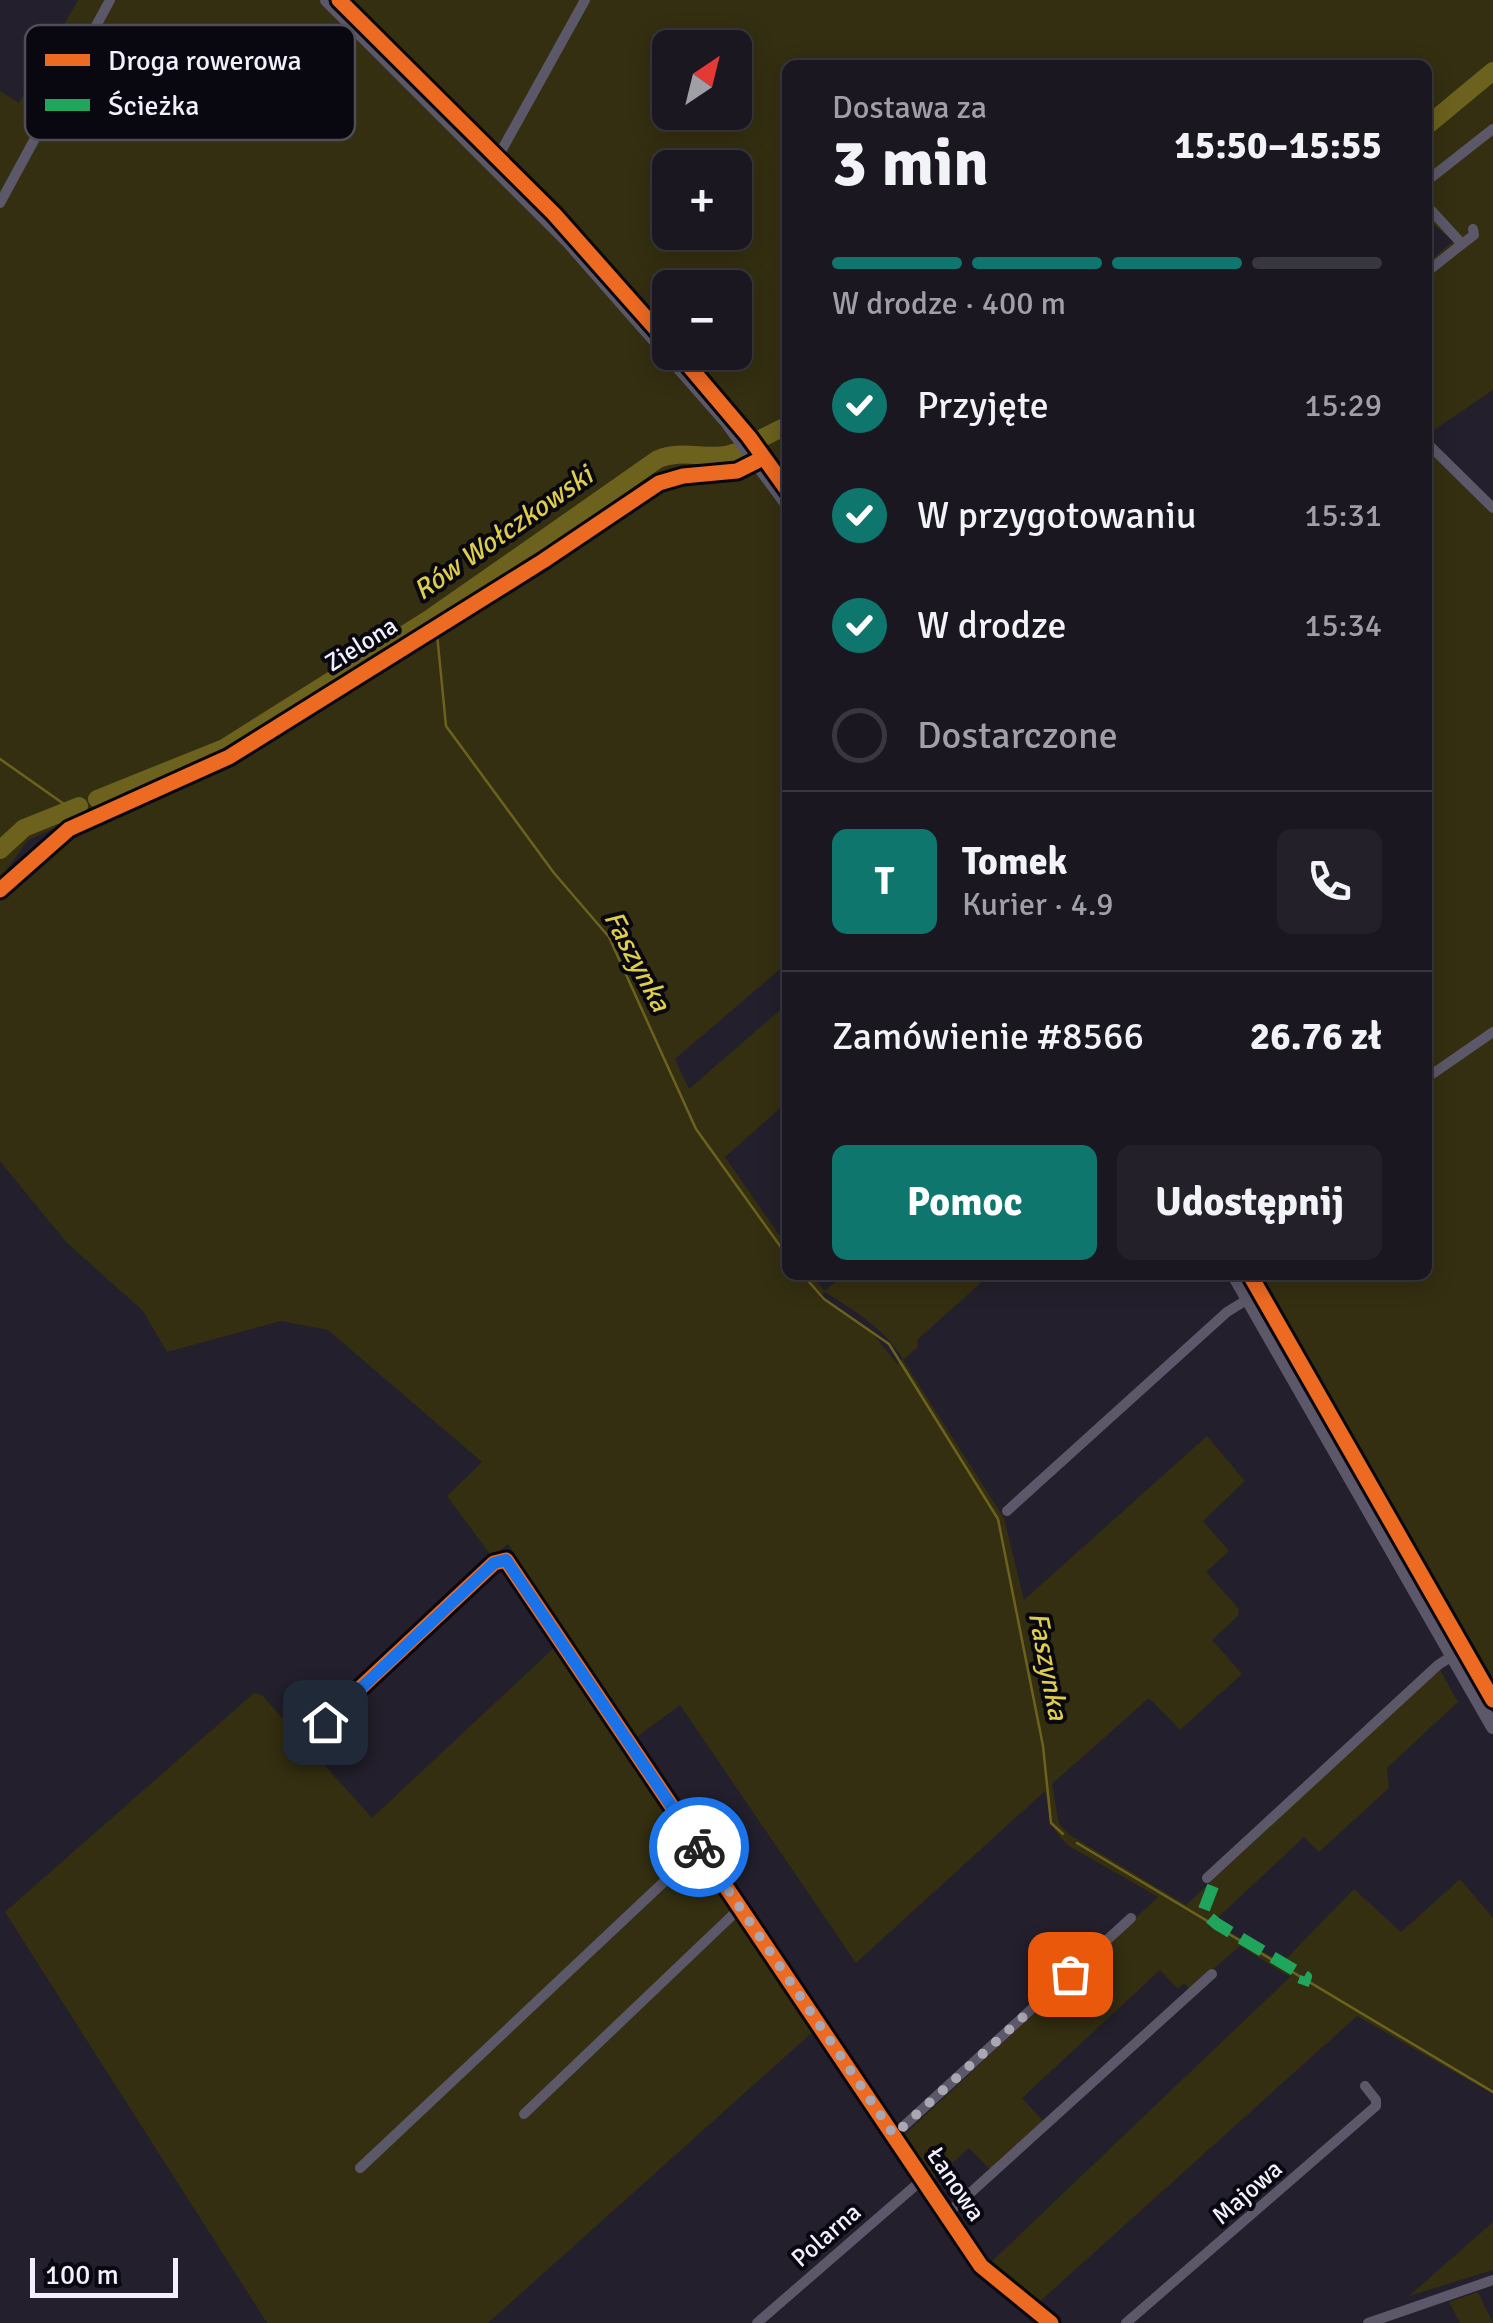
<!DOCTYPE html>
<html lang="pl">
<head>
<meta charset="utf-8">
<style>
  :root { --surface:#1a1721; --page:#23202a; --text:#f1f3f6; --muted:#9f9fa5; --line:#38363f; --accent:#0f766e }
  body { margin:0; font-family:Signika,sans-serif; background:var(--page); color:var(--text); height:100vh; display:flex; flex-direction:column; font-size:38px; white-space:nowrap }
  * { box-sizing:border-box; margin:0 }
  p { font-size:32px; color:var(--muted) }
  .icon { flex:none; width:55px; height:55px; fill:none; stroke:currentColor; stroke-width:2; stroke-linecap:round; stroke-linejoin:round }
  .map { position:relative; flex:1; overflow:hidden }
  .sheet { position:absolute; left:782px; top:60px; width:650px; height:1220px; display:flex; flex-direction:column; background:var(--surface); border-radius:15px; box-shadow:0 5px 25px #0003,0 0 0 2px var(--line) }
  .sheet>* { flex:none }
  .needle { width:65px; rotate:35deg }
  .tools { position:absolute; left:652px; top:30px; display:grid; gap:20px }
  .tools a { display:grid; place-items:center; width:100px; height:100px; border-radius:15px; background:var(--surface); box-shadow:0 5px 25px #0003,0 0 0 2px var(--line); font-size:50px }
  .scale { position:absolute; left:30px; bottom:25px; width:148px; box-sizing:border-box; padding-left:10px; border:5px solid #f2f0fc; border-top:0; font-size:28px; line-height:35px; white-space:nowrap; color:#f2f0fc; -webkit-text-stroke:8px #090710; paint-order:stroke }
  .pin { position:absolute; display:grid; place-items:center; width:85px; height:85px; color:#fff; margin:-42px; border-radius:20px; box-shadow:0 5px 15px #0006 }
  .courier { position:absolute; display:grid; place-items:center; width:100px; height:100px; margin:-50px; border:8px solid #1a73e8; border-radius:50%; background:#fff; color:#222; box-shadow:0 2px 12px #0007 }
  .overview em { font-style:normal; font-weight:700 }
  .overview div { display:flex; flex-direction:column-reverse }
  .overview { display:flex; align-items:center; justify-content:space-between; height:170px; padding:0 50px }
  h1 { font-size:65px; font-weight:700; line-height:75px }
  .bar { display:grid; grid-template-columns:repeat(4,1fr); gap:15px 10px; align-content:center; height:120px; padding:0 50px }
  .bar i { height:12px; border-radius:8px; background:var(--line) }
  .bar .current { background:var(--accent) }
  .bar p { grid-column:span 4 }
  .line { display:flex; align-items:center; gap:25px; padding:0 50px; border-top:2px solid var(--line) }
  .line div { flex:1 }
  .round { display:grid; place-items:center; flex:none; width:105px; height:105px; border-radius:15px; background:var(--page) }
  ol { padding:0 50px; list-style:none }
  li { display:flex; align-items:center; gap:30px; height:110px }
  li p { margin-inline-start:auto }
  li .icon { padding:10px; border-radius:50%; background:var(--accent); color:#fff; stroke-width:4 }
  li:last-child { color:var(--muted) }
  li i { width:55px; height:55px; border:5px solid var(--line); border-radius:50% }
  .action { display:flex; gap:20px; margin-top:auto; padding:20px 50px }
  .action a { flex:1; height:115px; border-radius:15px; background:var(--accent); color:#fff; font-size:40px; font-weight:700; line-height:115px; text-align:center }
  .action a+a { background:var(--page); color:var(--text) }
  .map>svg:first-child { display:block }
</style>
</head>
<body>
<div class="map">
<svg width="1493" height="2323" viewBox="0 0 1493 2323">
  <rect width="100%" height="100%" fill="#231f2c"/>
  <g fill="#342f11" fill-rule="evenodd">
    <path d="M78 0H1493V390L1431 432 1428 428V262L1454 241 1428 221V65H788L787 963 675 1059 689 1089 787 1004V1102L725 1157 787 1246 788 1275H811L825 1291 843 1275H990L918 1339 917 1348 903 1360 1004 1518 1024 1600 1207 1436 1245 1481 1203 1521 1229 1551 1206 1572 1239 1609 1238 1616 1212 1640 1242 1674 1180 1730 1149 1698 1052 1784 1059 1824 1070 1835 1186 1905 1439 1668 1458 1702 1387 1768 1389 1788 1319 1852 1304 1837 1213 1922 1282 1963 1354 1889 1401 1932 1460 1879 1493 1918V2094L1357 2016 1036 2305 987 2266 1290 1977 1240 1946 1190 1989 1184 1983 1178 1989 1160 1970 1022 2098 1043 2121 990 2169 969 2148 931 2182 902 2137 1158 1897 1069 1846C1049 1829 1050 1814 1045 1791L856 1963 680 1705 634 1739 508 1544 492 1557 447 1496 482 1462 328 1330 281 1321 167 1352 143 1311 66 1242 0 1161V898L66 839 104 816 219 770 506 588 498 579 207 762 28 840 0 879V91L19 103ZM670 48H735V112H670ZM670 168H735V232H670ZM670 288H735V352H670ZM825 1292C856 1312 884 1328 903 1359L897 1364 870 1330 819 1297Z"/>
    <path d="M1428 447 1493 512V1686L1259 1275H1428Z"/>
    <path d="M557 1645 816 2029 488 2323H267L5 1912 254 1693 262 1695 372 1818Z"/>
    <path d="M1493 2222V2270L1409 2296Z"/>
    <path d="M1478 2292 1493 2323H1460L1449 2302Z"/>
  </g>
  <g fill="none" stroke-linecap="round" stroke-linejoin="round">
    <g stroke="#6c621e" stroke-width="2.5">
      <path d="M432 617V623"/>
      <path d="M437 634 446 726 554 873 609 937 696 1129 788 1257"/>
      <path d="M0 759 71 809"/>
      <path d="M803 1275 824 1299 889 1344 998 1519 1043 1746 1051 1823 1063 1834"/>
      <path d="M1077 1843 1493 2092"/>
    </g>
    <g stroke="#6c621e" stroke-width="18">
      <path d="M1428 125 1493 71"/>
      <path d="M758 440 788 425"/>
      <path d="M97 799 224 748 432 617 658 459C684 448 711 462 737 452"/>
      <path d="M0 850 24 828 79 806"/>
    </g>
    <g stroke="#5c5869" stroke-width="10">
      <path d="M494 164 585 0"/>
      <path d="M1428 180 1493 129"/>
      <path d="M0 203 110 0"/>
      <path d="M1428 207 1462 244 1474 235 1473 229"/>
      <path d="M1428 271 1462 244"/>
      <path d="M1428 444 1493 508"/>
      <path d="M0 890 69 829 229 757 543 561 659 483 683 476 737 471 757 461"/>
      <path d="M1428 1077 1493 1032"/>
      <path d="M1007 1511 1227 1312 1248 1299"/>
      <path d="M325 1721 494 1563 506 1560 981 2266 1051 2323"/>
      <path d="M1207 1878 1438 1665 1452 1656"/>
      <path d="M524 2114 740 1908"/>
      <path d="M894 2135 1131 1918"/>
      <path d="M360 2168 700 1848"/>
      <path d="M947 2214 1212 1974"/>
      <path d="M757 2323 923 2179"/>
      <path d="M1126 2323 1376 2106V2100L1365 2086"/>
      <path d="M1368 2323 1493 2280"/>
    </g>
    <g stroke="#5c5869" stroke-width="14">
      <path d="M327 0 568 241 727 422 788 505"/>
      <path d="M1234 1275 1493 1727"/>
    </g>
    <path stroke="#20a55d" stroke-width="12" stroke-dasharray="25 12" stroke-linecap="butt" d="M1213 1886 1203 1912 1217 1924 1306 1977 1303 1985"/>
    <defs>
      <g id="cycleway">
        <path d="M339 0 554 214 670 345"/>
        <path d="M677 352 749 437 788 491"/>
        <path d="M0 890 69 829 229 757 543 561 659 483 683 476 737 471 757 461"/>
        <path d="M1250 1275 1493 1700"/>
        <path d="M325 1721 494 1563 506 1560 981 2266 1051 2323"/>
      </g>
    </defs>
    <use href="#cycleway" stroke="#090710" stroke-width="21"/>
    <use href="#cycleway" stroke="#ed6a23" stroke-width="15"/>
  </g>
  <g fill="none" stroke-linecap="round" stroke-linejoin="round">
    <path stroke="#aaa7b3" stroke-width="10" stroke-dasharray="0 18" d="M699 1847 894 2135 1070 1974"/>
    <path stroke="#1a73e8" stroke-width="12" d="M325 1722 494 1563 506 1560 699 1847"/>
  </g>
  <g text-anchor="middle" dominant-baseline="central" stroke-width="8" stroke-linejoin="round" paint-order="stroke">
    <g font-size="25" fill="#f2f0fc" stroke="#090710">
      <text transform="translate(361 644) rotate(-32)">Zielona</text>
      <text transform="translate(956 2184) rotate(56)">Łanowa</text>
      <text transform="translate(1247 2192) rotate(-41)">Majowa</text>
      <text transform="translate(826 2235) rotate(-41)">Polarna</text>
    </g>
    <g font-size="28" font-style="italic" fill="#decd4a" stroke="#090710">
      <text transform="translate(503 533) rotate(-35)">Rów Wołczkowski</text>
      <text transform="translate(637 961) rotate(62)">Faszynka</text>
      <text transform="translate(1048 1666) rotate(79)">Faszynka</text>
    </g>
  </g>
  <rect x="25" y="25" width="330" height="115" rx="15" fill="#090710" stroke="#4f4d57" stroke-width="2.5"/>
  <rect x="45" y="54" width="45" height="12" fill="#ed6a23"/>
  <rect x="45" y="99" width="45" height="12" fill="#20a55d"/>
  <g font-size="28" fill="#f2f0fc">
    <text x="108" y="70">Droga rowerowa</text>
    <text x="108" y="115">Ścieżka</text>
  </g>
</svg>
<div class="tools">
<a><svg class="needle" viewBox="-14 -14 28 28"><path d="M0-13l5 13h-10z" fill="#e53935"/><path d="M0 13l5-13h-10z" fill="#9f9fa5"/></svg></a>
<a>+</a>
<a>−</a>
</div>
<div class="scale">100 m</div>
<div class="pin" style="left:1070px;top:1974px;background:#ea580c"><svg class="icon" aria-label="bag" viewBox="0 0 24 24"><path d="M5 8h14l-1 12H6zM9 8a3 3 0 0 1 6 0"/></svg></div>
<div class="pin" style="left:325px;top:1722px;background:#1f2937"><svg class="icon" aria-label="home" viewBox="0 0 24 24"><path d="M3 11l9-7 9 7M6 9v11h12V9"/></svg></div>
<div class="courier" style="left:699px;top:1847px"><svg class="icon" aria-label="bike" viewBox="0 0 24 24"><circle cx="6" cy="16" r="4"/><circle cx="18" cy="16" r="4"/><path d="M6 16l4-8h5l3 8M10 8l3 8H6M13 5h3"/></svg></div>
<section class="sheet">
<div class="overview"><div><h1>3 min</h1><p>Dostawa za</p></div><em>15:50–15:55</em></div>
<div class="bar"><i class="current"></i><i class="current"></i><i class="current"></i><i></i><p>W drodze · 400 m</p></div>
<ol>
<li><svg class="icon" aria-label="check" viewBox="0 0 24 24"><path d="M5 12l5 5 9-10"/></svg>Przyjęte<p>15:29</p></li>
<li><svg class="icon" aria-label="check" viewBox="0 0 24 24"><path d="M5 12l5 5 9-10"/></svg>W przygotowaniu<p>15:31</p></li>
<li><svg class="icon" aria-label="check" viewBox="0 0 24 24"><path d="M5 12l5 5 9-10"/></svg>W drodze<p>15:34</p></li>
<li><i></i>Dostarczone</li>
</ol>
<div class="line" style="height:180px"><b class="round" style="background:var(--accent);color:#fff">T</b><div><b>Tomek</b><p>Kurier · 4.9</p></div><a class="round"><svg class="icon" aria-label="phone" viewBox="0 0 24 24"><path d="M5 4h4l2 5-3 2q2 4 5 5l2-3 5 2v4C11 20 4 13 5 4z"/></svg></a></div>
<div class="line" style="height:130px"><div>Zamówienie #8566</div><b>26.76 zł</b></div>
<div class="action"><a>Pomoc</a><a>Udostępnij</a></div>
</section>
</div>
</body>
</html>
